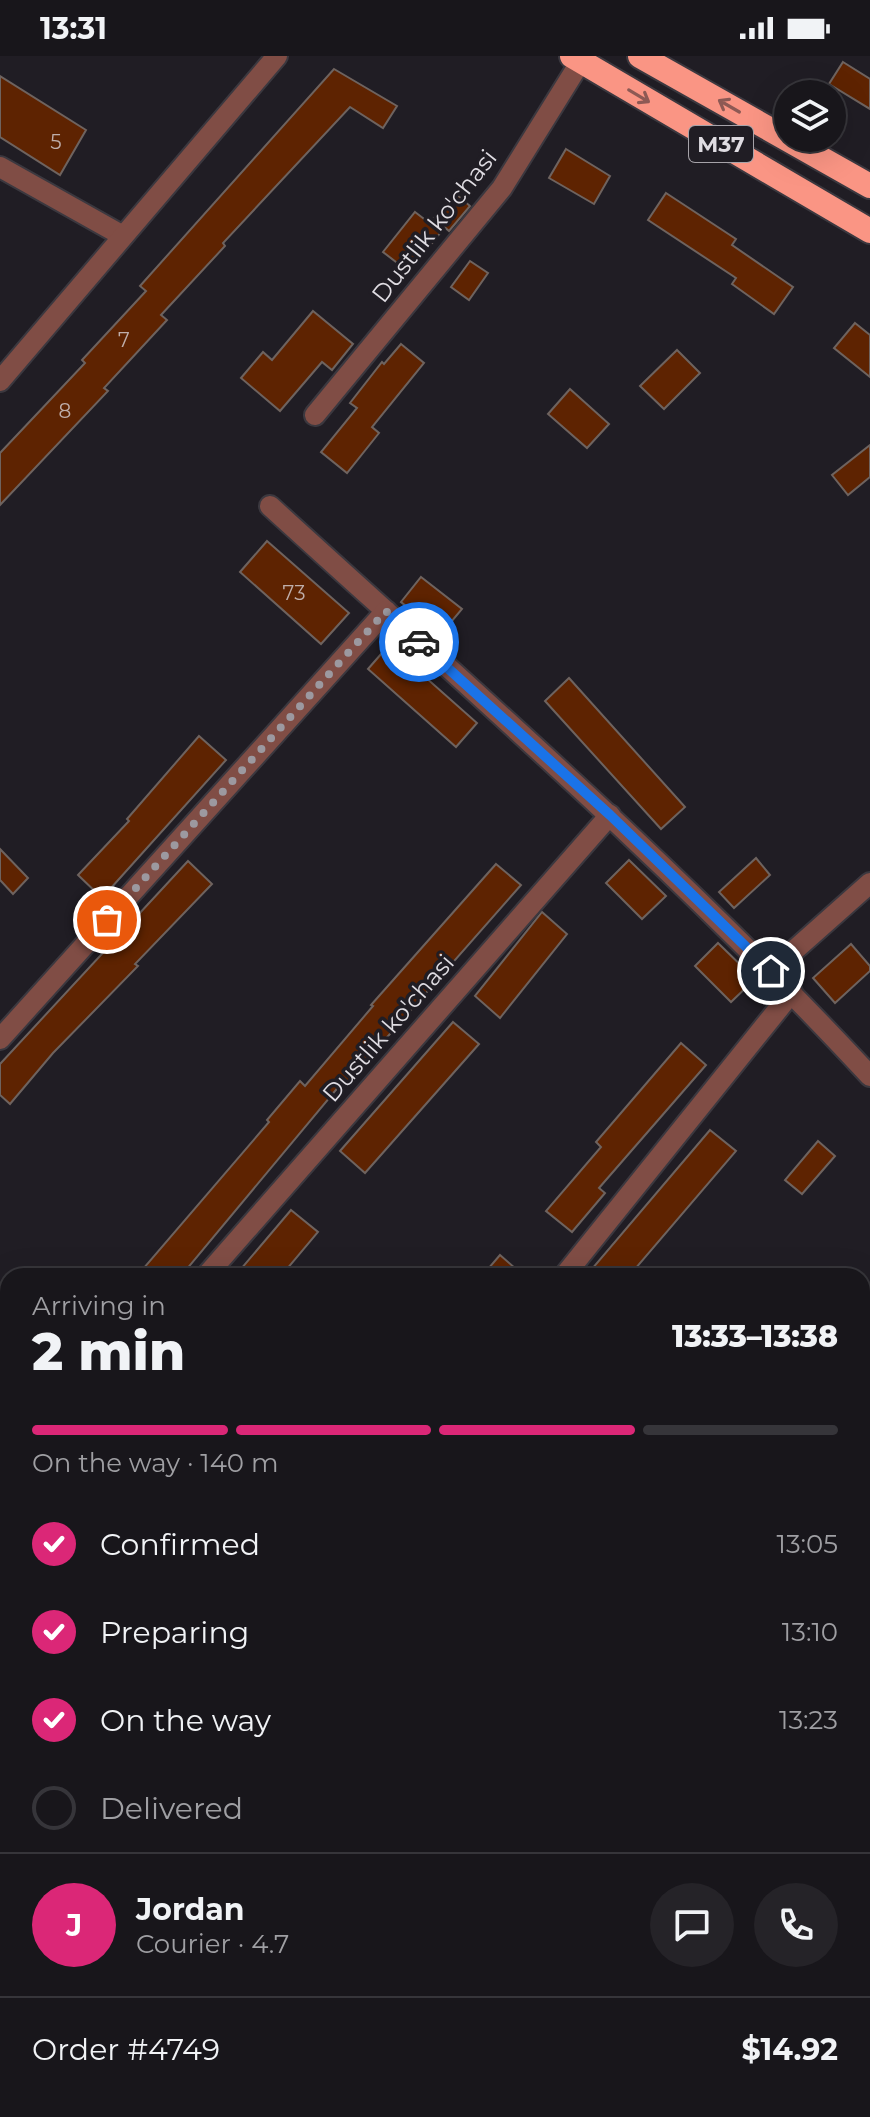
<!DOCTYPE html>
<html lang="en">
<head>
<meta charset="utf-8">
<style>
  :root { --surface:#18161b; --page:#252328; --text:#f1f3f6; --muted:#9f9fa3; --line:#36353a; --accent:#db2777 }
  body { margin:0; font-family:Montserrat,sans-serif; background:var(--page); color:var(--text); height:100vh; display:flex; flex-direction:column; font-size:30px; white-space:nowrap }
  * { box-sizing:border-box; margin:0 }
  p { font-size:26px; color:var(--muted) }
  .icon { flex:none; width:44px; height:44px; fill:none; stroke:currentColor; stroke-width:2; stroke-linecap:round; stroke-linejoin:round }
  .map { position:relative; flex:1; overflow:hidden }
  .drawer { position:absolute; left:0px; top:1212px; width:870px; height:850px; display:flex; flex-direction:column; background:var(--surface); border-radius:24px 24px 0 0; box-shadow:0 8px 32px #0002,0 0 0 2px var(--line) }
  .drawer>* { flex:none }
  .tools { position:absolute; left:774px; top:24px; display:grid; gap:16px }
  .tools a { display:grid; place-items:center; width:72px; height:72px; border-radius:50%; background:var(--surface); box-shadow:0 8px 32px #0002,0 0 0 2px var(--line); font-size:40px }
  .pin { position:absolute; display:grid; place-items:center; width:68px; height:68px; color:#fff; margin:-34px; border:4px solid #fff; border-radius:50%; box-shadow:0 2px 8px #0007 }
  .courier { position:absolute; display:grid; place-items:center; width:80px; height:80px; margin:-40px; border:6px solid #1a73e8; border-radius:50%; background:#fff; color:#222; box-shadow:0 2px 10px #0007 }
  .overview em { font-style:normal; font-weight:800 }
  .overview div { display:flex; flex-direction:column-reverse }
  .overview { display:flex; align-items:center; justify-content:space-between; height:136px; padding:0 32px }
  h1 { font-size:52px; font-weight:800; line-height:60px }
  .bar { display:grid; grid-template-columns:repeat(4,1fr); gap:12px 8px; align-content:center; height:96px; padding:0 32px }
  .bar i { height:10px; border-radius:6px; background:var(--line) }
  .bar .active { background:var(--accent) }
  .bar p { grid-column:span 4 }
  .line { display:flex; align-items:center; gap:20px; padding:0 32px; border-top:2px solid var(--line) }
  .line div { flex:1 }
  .round { display:grid; place-items:center; flex:none; width:84px; height:84px; border-radius:42px; background:var(--page) }
  ol { padding:0 32px; list-style:none }
  li { display:flex; align-items:center; gap:24px; height:88px }
  li p { margin-inline-start:auto }
  li .icon { padding:8px; border-radius:50%; background:var(--accent); color:#fff; stroke-width:4 }
  li:last-child { color:var(--muted) }
  li i { width:44px; height:44px; border:4px solid var(--line); border-radius:50% }
  .status { display:flex; justify-content:space-between; align-items:center; height:56px; padding:0 40px; background:var(--surface); direction:ltr }
  .status svg { height:22px; fill:currentColor }
  .map>svg:first-child { display:block }
</style>
</head>
<body>
<div class="status"><b>13:31</b><svg viewBox="0 0 49 12"><path d="M0 12V9h3v3zM5 12V6h3v6zM10 12V3h3v9zM15 12V0h3v12zM26 1h20v11H26zM47 4h2v5h-2z"/></svg></div>
<div class="map">
<svg width="870" height="2061" viewBox="0 0 870 2061">
  <rect width="100%" height="100%" fill="#201d24"/>
  <g fill="none" stroke-linecap="round" stroke-linejoin="round">
    <g stroke="#366798" stroke-width="24">
      <path d="M0 1422 8 1425"/>
      <path d="M862 1757 870 1769"/>
    </g>
  </g>
  <g fill="#5e2301" stroke="#6e635f" stroke-width="2">
    <path d="M843 6 870 23V53L829 28Z"/>
    <path d="M334 13 397 50 383 72 350 51 223 187 225 190 161 259 167 264 104 332 108 335 0 449V397L85 307 82 304 146 235 140 230Z"/>
    <path d="M0 20 86 74 60 119 0 81Z"/>
    <path d="M566 93 610 120 594 148 549 122Z"/>
    <path d="M455 137 470 150 449 175 434 162Z"/>
    <path d="M666 137 736 183 732 189 793 231 774 258 732 228 736 222 648 164Z"/>
    <path d="M415 156 441 176 409 216 383 196Z"/>
    <path d="M470 205 488 217 469 244 451 231Z"/>
    <path d="M313 255 353 288 332 314 322 306 280 355 241 322 263 296 272 304Z"/>
    <path d="M855 267 870 279V321L834 292Z"/>
    <path d="M401 288 424 307 372 371 379 377 347 417 321 396 357 352 350 347 382 306 384 308Z"/>
    <path d="M677 294 700 317 664 353 640 330Z"/>
    <path d="M570 333 609 368 587 392 548 358Z"/>
    <path d="M870 389V421L848 439 832 419Z"/>
    <path d="M267 485 349 557 321 588 240 516Z"/>
    <path d="M421 521 462 553 441 578 401 546Z"/>
    <path d="M389 589 477 667 456 691 368 613Z"/>
    <path d="M569 622 685 751 661 773 545 645Z"/>
    <path d="M199 680 226 704 102 842 78 819 129 765 127 763Z"/>
    <path d="M0 793 28 822 13 838 0 824Z"/>
    <path d="M756 802 770 819 734 852 719 836Z"/>
    <path d="M629 804 666 840 642 863 606 827Z"/>
    <path d="M188 805 212 828 135 908 138 910 53 997 10 1048 0 1039V1008Z"/>
    <path d="M496 808 521 829 382 987 383 989 350 1028 345 1023 181 1220H137L269 1066 267 1064 300 1025 305 1030 373 950 371 949Z"/>
    <path d="M542 856 567 878 500 962 475 940Z"/>
    <path d="M718 887 755 923 731 946 695 910Z"/>
    <path d="M851 888 870 910V915L835 947 813 922Z"/>
    <path d="M453 966 479 988 365 1117 340 1095Z"/>
    <path d="M681 987 706 1009 599 1132 605 1137 572 1176 546 1155 601 1091 596 1086Z"/>
    <path d="M710 1074 736 1095 629 1220H586Z"/>
    <path d="M818 1085 835 1100 802 1138 785 1124Z"/>
    <path d="M291 1154 318 1176 281 1220H235Z"/>
    <path d="M500 1199 524 1220H482Z"/>
  </g>
  <g fill="none" stroke-linecap="round" stroke-linejoin="round">
    <defs>
      <g id="street">
        <path d="M0 111 123 180"/>
        <path d="M0 325 277 0"/>
        <path d="M315 359 502 132 581 5"/>
        <path d="M270 450C474 636 682 817 870 1020"/>
        <path d="M771 915 870 827"/>
        <path d="M0 983 386 555"/>
        <path d="M206 1220 610 759"/>
        <path d="M564 1220 792 936"/>
        <path d="M0 1364 8 1367"/>
        <path d="M862 1405 870 1396"/>
        <path d="M0 1495 8 1498"/>
        <path d="M862 1672 870 1683"/>
        <path d="M0 1674 8 1676"/>
        <path d="M862 1881 870 1893"/>
        <path d="M0 1960 8 1951"/>
        <path d="M225 2054 237 2061"/>
      </g>
      <g id="highway">
        <path d="M572 0 870 175"/>
        <path d="M640 0 870 130"/>
      </g>
    </defs>
    <use href="#street" stroke="#3b383f" stroke-width="24"/>
    <use href="#highway" stroke="#3b383f" stroke-width="28"/>
    <use href="#street" stroke="#804d45" stroke-width="20"/>
    <use href="#highway" stroke="#fa9584" stroke-width="24"/>
  </g>
  <defs><path id="oneway-shaft" d="M-6 0H5M1.5-3L5.5 0L1.5 3" fill="none" stroke-width="1.6" stroke-linecap="round" stroke-linejoin="round" transform="scale(2)"/></defs>
  <g stroke="#8d5954">
    <use href="#oneway-shaft" transform="translate(639 40) rotate(31)"/>
    <use href="#oneway-shaft" transform="translate(729 50) rotate(-150)"/>
  </g>
  <g fill="none" stroke-linecap="round" stroke-linejoin="round">
    <path stroke="#9c99a0" stroke-width="8" stroke-dasharray="0 14.4" d="M107 864 386 555 419 586"/>
    <path stroke="#1a73e8" stroke-width="10" d="M419 586 610 759 771 915"/>
  </g>
  <g text-anchor="middle" dominant-baseline="central" stroke-width="7" stroke-linejoin="round" paint-order="stroke">
    <g font-size="20" fill="#bfaeaa">
      <text x="56" y="86">5</text>
      <text x="124" y="284">7</text>
      <text x="65" y="355">8</text>
      <text x="294" y="537">73</text>
    </g>
    <rect fill="#201d24" stroke="#a6a3a9" stroke-width="2" x="689" y="70" width="64" height="36" rx="6"/>
    <g font-size="22" font-weight="bold" fill="#dfdce2">
      <text x="721" y="88">M37</text>
    </g>
    <g font-size="24" fill="#dfdce2" stroke="#201d24">
      <text transform="translate(434 170) rotate(-52)">Dustlik ko'chasi</text>
      <text transform="translate(388 972) rotate(-49)">Dustlik ko'chasi</text>
    </g>
  </g>
</svg>
<div class="tools">
<a><svg class="icon" aria-label="layers" viewBox="0 0 24 24"><path d="M12 4l9 5-9 5-9-5zM3 14l9 5 9-5"/></svg></a>
</div>
<div class="pin" style="left:107px;top:864px;background:#ea580c"><svg class="icon" aria-label="bag" viewBox="0 0 24 24"><path d="M5 8h14l-1 12H6zM9 8a3 3 0 0 1 6 0"/></svg></div>
<div class="pin" style="left:771px;top:915px;background:#1f2937"><svg class="icon" aria-label="home" viewBox="0 0 24 24"><path d="M3 11l9-7 9 7M6 9v11h12V9"/></svg></div>
<div class="courier" style="left:419px;top:586px"><svg class="icon" aria-label="car" viewBox="0 0 24 24"><path d="M5 17H2v-5l4-1 3-4h7l3 4 3 1v5h-3M9 17h6M6 11h13"/><circle cx="7" cy="17" r="2"/><circle cx="17" cy="17" r="2"/></svg></div>
<section class="drawer">
<div class="overview"><div><h1>2 min</h1><p>Arriving in</p></div><em>13:33–13:38</em></div>
<div class="bar"><i class="active"></i><i class="active"></i><i class="active"></i><i></i><p>On the way · 140 m</p></div>
<ol>
<li><svg class="icon" aria-label="check" viewBox="0 0 24 24"><path d="M5 12l5 5 9-10"/></svg>Confirmed<p>13:05</p></li>
<li><svg class="icon" aria-label="check" viewBox="0 0 24 24"><path d="M5 12l5 5 9-10"/></svg>Preparing<p>13:10</p></li>
<li><svg class="icon" aria-label="check" viewBox="0 0 24 24"><path d="M5 12l5 5 9-10"/></svg>On the way<p>13:23</p></li>
<li><i></i>Delivered</li>
</ol>
<div class="line" style="height:144px"><b class="round" style="background:var(--accent);color:#fff">J</b><div><b>Jordan</b><p>Courier · 4.7</p></div><a class="round"><svg class="icon" aria-label="chat" viewBox="0 0 24 24"><path d="M4 5h16v11H9l-5 4z"/></svg></a><a class="round"><svg class="icon" aria-label="phone" viewBox="0 0 24 24"><path d="M5 4h4l2 5-3 2q2 4 5 5l2-3 5 2v4C11 20 4 13 5 4z"/></svg></a></div>
<div class="line" style="height:104px"><div>Order #4749</div><b>$14.92</b></div>
</section>
</div>
</body>
</html>
